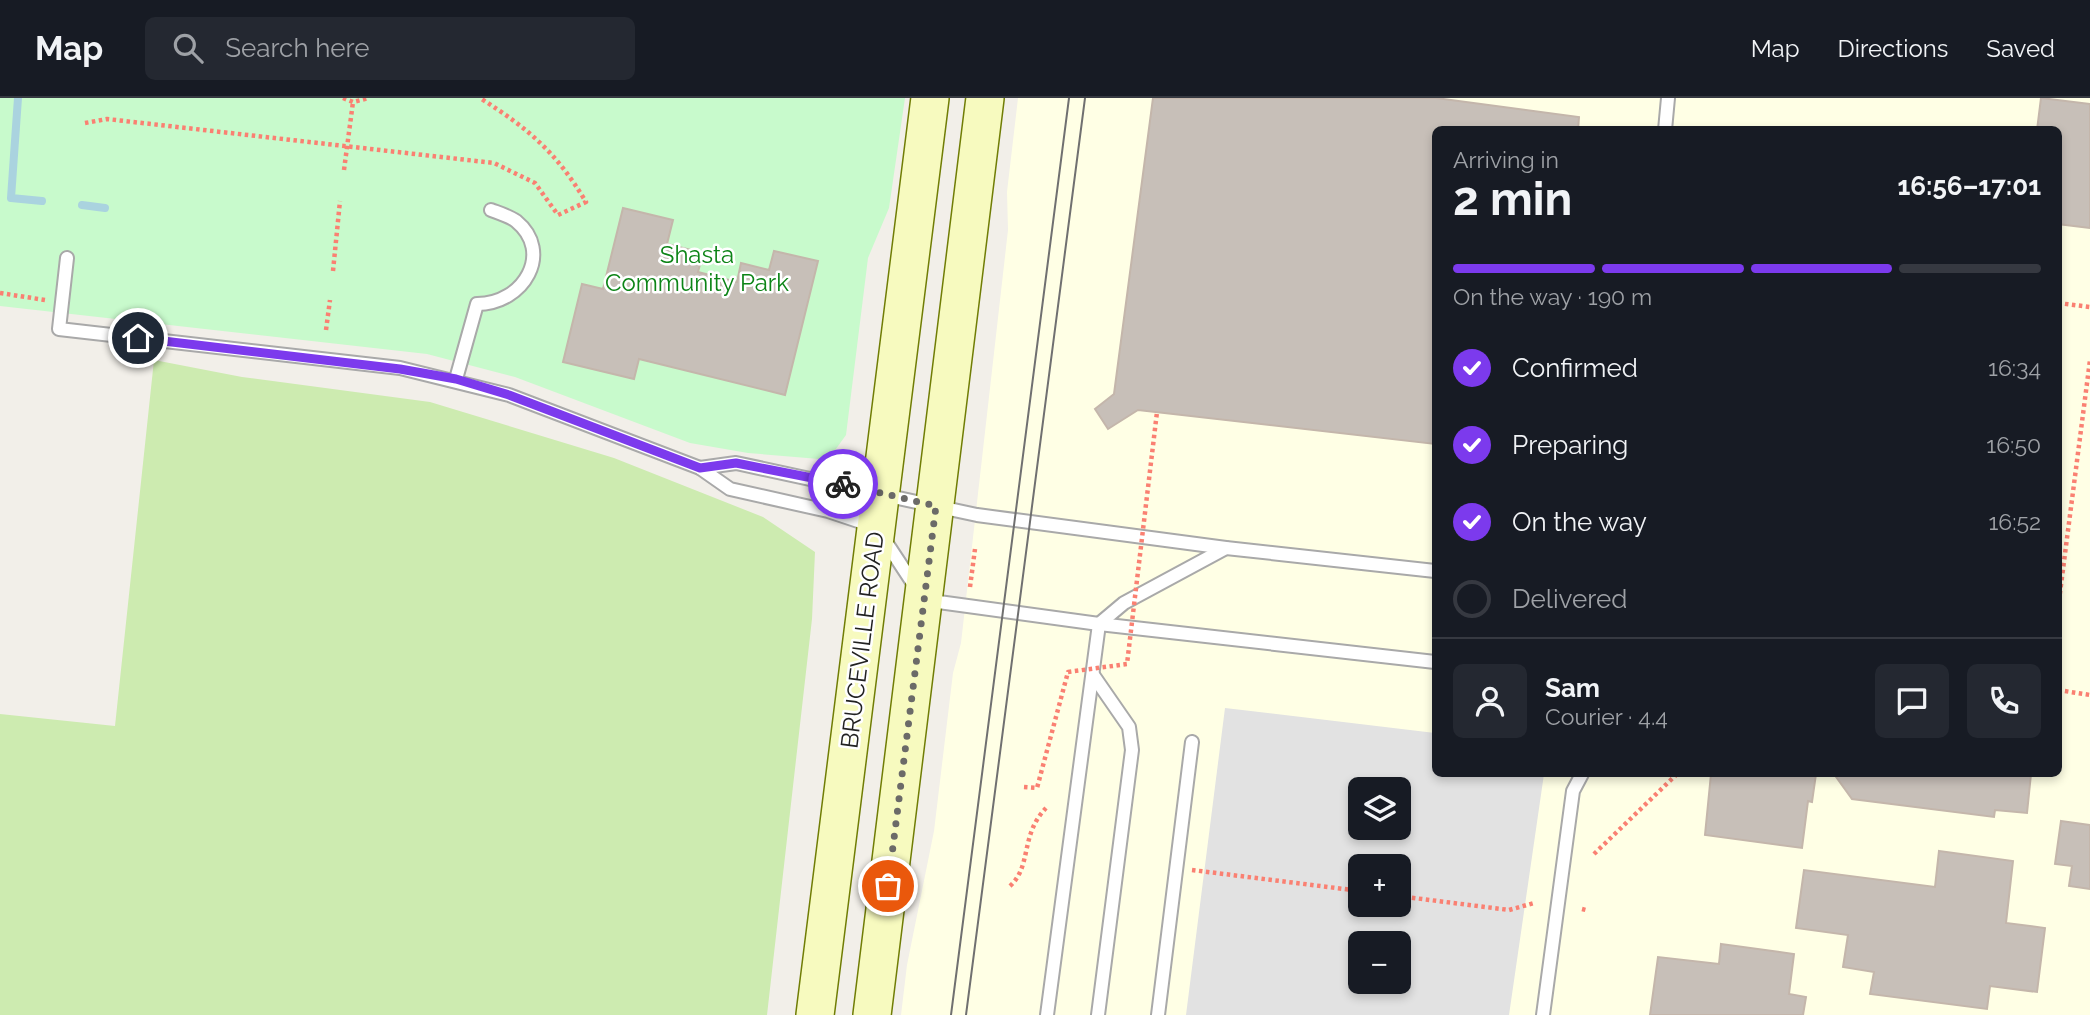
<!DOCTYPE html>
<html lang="en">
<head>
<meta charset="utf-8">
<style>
  :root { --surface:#171b24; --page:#242831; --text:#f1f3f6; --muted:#9ea1a6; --line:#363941; --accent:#7c3aed }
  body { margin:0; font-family:Raleway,sans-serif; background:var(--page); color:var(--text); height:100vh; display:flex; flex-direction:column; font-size:26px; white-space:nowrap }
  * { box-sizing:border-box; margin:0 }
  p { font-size:23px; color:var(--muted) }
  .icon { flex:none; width:38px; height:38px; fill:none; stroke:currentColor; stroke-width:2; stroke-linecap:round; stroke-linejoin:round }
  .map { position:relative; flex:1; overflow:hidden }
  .panel { position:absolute; left:1432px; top:28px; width:630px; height:651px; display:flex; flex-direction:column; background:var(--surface); border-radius:10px; box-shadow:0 4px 10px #0003 }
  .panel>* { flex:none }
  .buttons { position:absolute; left:1348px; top:679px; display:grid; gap:14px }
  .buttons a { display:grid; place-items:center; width:63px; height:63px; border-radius:10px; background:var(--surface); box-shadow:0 4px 10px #0003; font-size:35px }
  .pin { position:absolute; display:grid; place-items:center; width:60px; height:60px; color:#fff; margin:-30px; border:4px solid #fff; border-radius:50%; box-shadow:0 2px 7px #0007 }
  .courier { position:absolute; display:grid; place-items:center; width:70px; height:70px; margin:-35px; border:5px solid #7c3aed; border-radius:50%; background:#fff; color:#222; box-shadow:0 2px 9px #0007 }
  .overview em { font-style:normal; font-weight:700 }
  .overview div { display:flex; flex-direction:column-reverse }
  .overview { display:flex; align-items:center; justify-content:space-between; height:119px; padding:0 21px }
  h1 { font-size:46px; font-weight:700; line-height:52px }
  .bar { display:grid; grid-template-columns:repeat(4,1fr); gap:10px 7px; align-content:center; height:84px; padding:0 21px }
  .bar i { height:9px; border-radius:5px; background:var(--line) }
  .bar .selected { background:var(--accent) }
  .bar p { grid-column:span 4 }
  .line { display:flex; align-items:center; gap:18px; padding:0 21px; border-top:2px solid var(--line) }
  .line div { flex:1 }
  .round { display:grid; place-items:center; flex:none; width:74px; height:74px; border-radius:10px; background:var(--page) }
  ol { padding:0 21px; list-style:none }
  li { display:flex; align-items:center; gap:21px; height:77px }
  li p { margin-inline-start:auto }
  li .icon { padding:7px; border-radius:50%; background:var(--accent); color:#fff; stroke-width:4 }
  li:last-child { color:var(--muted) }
  li i { width:38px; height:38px; border:4px solid var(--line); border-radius:50% }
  header { display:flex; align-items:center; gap:42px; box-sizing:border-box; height:98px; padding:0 35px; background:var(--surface); border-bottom:2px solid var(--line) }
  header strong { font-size:33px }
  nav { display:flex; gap:38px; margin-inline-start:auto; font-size:24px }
  .search { width:490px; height:63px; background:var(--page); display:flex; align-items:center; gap:18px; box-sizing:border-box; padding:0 24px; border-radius:10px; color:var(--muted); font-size:26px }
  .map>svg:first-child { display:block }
</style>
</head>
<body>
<header>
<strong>Map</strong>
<div class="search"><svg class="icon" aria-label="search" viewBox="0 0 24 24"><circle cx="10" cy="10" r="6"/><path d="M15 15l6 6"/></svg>Search here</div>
<nav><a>Map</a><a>Directions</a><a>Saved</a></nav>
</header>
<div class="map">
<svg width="2090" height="917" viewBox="0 0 2090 917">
  <rect width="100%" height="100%" fill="#f2efe9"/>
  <path fill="#ffffe5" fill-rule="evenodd" d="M1018 0H2090V917H901L907 867 934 733 953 575 961 545 1008 132 1007 94ZM1435 32H2058V676H1435ZM1360 691H1398V730H1360ZM1360 768H1398V807H1360ZM1360 845H1398V884H1360Z"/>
  <path fill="#cdebb0" d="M154 262 242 279 430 304 614 360 763 419 815 454 812 521 767 917H0V616L115 628Z"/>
  <path fill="#c8facc" d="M0 0H905L889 110 868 160 846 337 833 355 819 361 748 355 690 345 515 279 427 256 0 208Z"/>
  <path fill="#e2e2e2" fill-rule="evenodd" d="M1225 610 1435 635V676H1544L1509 917H1186ZM1360 691H1398V730H1360ZM1360 768H1398V807H1360ZM1360 845H1398V884H1360Z"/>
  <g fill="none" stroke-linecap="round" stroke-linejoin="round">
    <g stroke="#aad3df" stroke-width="8">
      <path d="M18 0 11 100 42 103"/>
      <path d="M82 107 105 110"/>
    </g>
  </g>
  <g fill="#c7bfb8" stroke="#c4b6ab" stroke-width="2">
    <path d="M1153 0H1436L1579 19 1578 32H1435V346L1138 312 1108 331 1095 311 1114 296Z"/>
    <path d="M2041 0 2090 6V130L2058 126V32H2037Z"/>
    <path d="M623 110 673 122 667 146 703 155 698 174 737 184 741 165 769 172 774 153 818 163 785 297 639 261 634 281 563 264 582 186 603 191Z"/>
    <path d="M1711 676H1816L1812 704 1808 703 1802 750 1705 737Z"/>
    <path d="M1834 676H2031L2027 715 1995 712 1994 719 1852 701Z"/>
    <path d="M2061 723 2090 727V791L2069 788 2072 768 2055 766Z"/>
    <path d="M1939 753 2013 763 2006 825 2045 830 2037 894 1990 888 1987 911 1870 896 1874 874 1843 869 1848 837 1796 830 1804 772 1935 789Z"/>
    <path d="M1721 846 1794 856 1789 896 1806 899 1803 917H1650L1658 859 1719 866Z"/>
  </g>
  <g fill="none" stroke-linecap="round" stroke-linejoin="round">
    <defs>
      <g id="lane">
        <path d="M1665 32 1668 0"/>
        <path d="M67 160 59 231 400 270 509 297 700 370 730 391 828 413 876 429 924 502 1099 526 1435 564"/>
        <path d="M456 281 477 206C524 206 554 154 516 123 509 118 499 115 491 112"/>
        <path d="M700 370 736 365 977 417 1226 450 1435 473"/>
        <path d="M1093 577 1129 629 1132 652 1098 917"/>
        <path d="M1047 917 1099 526 1124 505 1226 450"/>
        <path d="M1158 917 1192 644"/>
        <path d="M1543 917 1573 693 1582 676"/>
      </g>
      <g id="secondary">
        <path d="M815 917 930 0"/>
        <path d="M872 917 985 0"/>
      </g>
    </defs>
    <use href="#lane" stroke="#a9a9a9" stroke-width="16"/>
    <use href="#secondary" stroke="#707d05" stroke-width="40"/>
    <g stroke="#fa8072" stroke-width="4.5" stroke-dasharray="3.5 3.5" stroke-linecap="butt">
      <path d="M343 0 353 4 369 0"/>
      <path d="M85 25 107 21 494 65 535 85 558 117 586 104C556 54 529 31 480 0"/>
      <path d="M344 72 353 4"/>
      <path d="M333 173 340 103"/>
      <path d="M0 195 45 202"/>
      <path d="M2058 205 2090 209"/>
      <path d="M326 232 330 202"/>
      <path d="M970 489 975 451"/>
      <path d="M2058 510 2090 262"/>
      <path d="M2058 592 2090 597"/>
      <path d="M1594 756 1677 676"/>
      <path d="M1192 772 1360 793"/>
      <path d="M1010 788C1032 768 1020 737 1046 710"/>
      <path d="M1398 798 1509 812 1534 805"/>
      <path d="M1582 811 1586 812"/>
    </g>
    <use href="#lane" stroke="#fff" stroke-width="12"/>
    <use href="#secondary" stroke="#f7fabf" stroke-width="37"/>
    <g stroke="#707070" stroke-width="2">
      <path d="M951 917 1069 0"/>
      <path d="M966 917 1085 0"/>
    </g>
    <path stroke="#fa8072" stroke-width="4.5" stroke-dasharray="3.5 3.5" stroke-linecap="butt" d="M1024 689 1037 690 1068 574 1127 566 1157 314"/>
  </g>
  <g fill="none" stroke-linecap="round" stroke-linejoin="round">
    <path stroke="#6b6a68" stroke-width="7" stroke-dasharray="0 12.6" d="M843 386 936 408 888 788"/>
    <path stroke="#7c3aed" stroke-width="9" d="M138 240 400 271 456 281 509 297 700 370 736 365 843 386"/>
  </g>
  <g text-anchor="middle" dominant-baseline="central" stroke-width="5" stroke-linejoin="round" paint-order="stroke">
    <g font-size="24" fill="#0c8416" stroke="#fff">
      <text x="697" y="156">Shasta<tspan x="697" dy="28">Community Park</tspan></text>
    </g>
    <g font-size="24" fill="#222" stroke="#fff">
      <text transform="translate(862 542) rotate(-83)">BRUCEVILLE ROAD</text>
    </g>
  </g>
</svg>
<div class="buttons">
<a><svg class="icon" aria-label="layers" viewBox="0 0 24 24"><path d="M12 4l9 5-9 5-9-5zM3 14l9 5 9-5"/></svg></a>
<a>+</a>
<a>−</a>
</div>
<div class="pin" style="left:888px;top:788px;background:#ea580c"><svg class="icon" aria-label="bag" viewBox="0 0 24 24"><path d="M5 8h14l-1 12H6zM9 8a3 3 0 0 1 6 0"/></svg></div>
<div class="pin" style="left:138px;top:240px;background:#1f2937"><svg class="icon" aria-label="home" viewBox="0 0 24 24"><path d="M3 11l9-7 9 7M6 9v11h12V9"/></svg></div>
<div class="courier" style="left:843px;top:386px"><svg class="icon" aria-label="bike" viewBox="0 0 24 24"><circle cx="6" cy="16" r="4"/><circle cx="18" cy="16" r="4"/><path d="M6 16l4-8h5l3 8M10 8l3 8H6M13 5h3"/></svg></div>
<section class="panel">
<div class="overview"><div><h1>2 min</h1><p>Arriving in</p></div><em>16:56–17:01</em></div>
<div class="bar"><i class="selected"></i><i class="selected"></i><i class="selected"></i><i></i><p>On the way · 190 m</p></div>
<ol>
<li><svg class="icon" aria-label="check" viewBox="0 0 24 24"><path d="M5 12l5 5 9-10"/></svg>Confirmed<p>16:34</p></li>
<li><svg class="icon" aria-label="check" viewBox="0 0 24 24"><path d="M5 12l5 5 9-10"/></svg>Preparing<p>16:50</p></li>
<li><svg class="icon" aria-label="check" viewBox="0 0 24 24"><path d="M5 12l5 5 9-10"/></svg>On the way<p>16:52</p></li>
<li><i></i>Delivered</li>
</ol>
<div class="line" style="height:126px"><a class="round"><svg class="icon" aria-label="person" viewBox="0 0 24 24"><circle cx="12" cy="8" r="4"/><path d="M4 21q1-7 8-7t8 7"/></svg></a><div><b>Sam</b><p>Courier · 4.4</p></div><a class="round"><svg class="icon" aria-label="chat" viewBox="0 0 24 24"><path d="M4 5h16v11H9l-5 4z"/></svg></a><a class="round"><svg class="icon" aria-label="phone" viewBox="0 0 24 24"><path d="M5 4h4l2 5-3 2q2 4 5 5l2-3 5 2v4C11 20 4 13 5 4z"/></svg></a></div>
</section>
</div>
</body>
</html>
